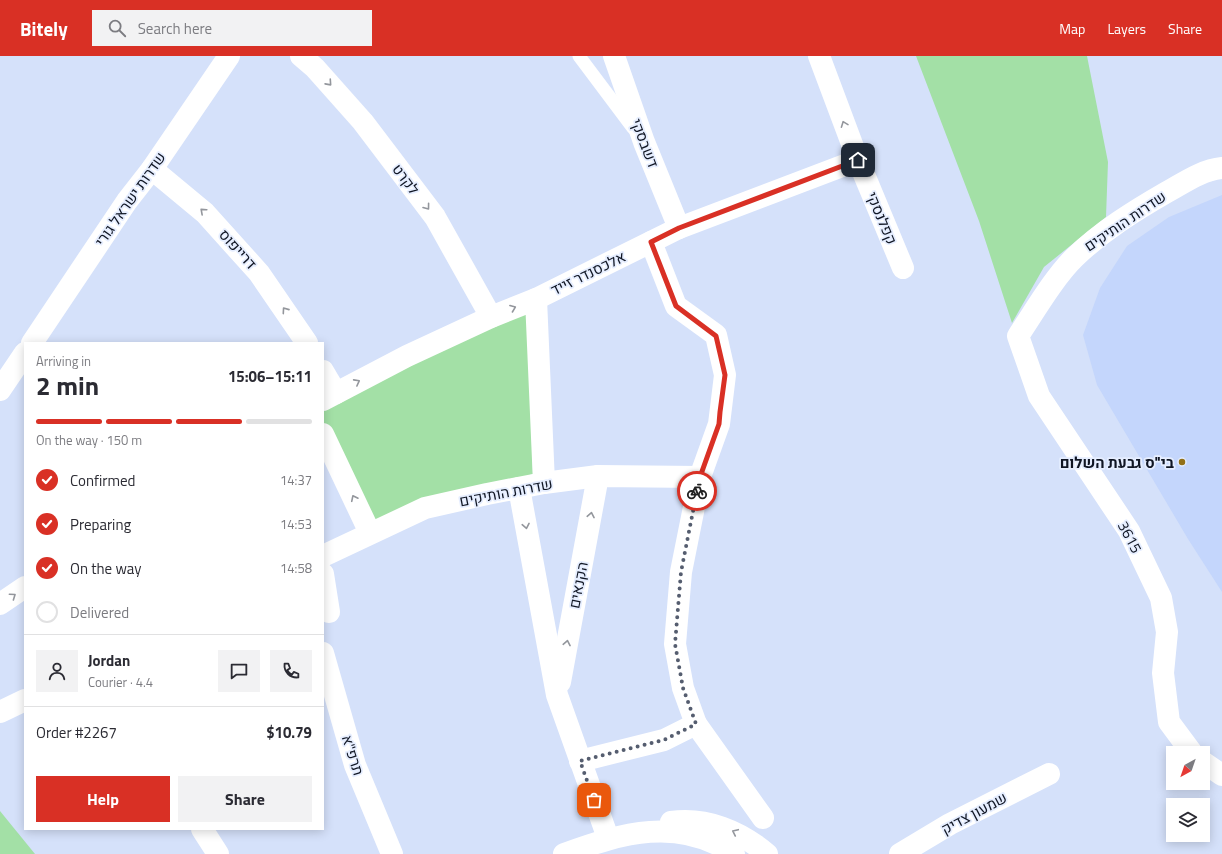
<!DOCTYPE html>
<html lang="en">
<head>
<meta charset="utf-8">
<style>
  :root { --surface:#fff; --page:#f2f2f3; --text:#2b2b33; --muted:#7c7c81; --line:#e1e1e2; --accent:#d93025 }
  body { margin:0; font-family:"Titillium Web",Heebo,sans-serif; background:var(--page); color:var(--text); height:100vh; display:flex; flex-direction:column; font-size:15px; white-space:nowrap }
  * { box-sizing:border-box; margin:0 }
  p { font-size:13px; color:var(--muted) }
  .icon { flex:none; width:22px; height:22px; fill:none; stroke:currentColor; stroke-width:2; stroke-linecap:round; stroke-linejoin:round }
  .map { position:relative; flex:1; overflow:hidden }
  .panel { position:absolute; left:24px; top:286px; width:300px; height:488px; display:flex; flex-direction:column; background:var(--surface); border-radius:0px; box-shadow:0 2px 10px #0003 }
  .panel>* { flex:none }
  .needle { width:26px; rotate:220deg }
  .tools { position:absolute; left:1166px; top:690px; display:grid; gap:8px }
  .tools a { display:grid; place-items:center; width:44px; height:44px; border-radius:0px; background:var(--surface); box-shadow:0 2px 10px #0003; font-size:20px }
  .pin { position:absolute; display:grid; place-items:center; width:34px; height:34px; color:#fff; margin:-17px; border-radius:8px; box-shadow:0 2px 6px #0006 }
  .courier { position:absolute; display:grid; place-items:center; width:40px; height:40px; margin:-20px; border:3px solid #d93025; border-radius:50%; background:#fff; color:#222; box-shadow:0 1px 5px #0007 }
  .head em { font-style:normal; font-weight:700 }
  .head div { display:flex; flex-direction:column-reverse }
  .head { display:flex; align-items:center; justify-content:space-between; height:68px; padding:0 12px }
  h1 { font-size:26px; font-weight:700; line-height:30px }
  .bar { display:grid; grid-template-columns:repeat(4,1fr); gap:6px 4px; align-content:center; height:48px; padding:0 12px }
  .bar i { height:5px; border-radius:3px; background:var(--line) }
  .bar .selected { background:var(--accent) }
  .bar p { grid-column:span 4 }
  .line { display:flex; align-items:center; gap:10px; padding:0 12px; border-top:1px solid var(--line) }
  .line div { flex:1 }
  .round { display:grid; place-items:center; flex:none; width:42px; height:42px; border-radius:0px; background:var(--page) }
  ol { padding:0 12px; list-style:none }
  li { display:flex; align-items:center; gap:12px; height:44px }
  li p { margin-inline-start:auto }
  li .icon { padding:4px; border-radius:50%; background:var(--accent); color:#fff; stroke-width:4 }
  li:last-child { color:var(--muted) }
  li i { width:22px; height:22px; border:2px solid var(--line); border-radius:50% }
  .action { display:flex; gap:8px; margin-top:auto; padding:8px 12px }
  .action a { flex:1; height:46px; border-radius:0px; background:var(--accent); color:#fff; font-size:16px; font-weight:700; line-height:46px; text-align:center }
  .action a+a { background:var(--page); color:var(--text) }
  header { display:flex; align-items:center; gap:24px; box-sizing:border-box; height:56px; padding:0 20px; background:var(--accent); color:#fff }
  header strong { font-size:19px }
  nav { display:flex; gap:22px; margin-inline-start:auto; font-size:14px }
  .search { width:280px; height:36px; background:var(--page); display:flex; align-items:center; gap:10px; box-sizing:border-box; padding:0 14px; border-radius:0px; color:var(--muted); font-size:15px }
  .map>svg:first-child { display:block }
</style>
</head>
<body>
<header>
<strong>Bitely</strong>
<div class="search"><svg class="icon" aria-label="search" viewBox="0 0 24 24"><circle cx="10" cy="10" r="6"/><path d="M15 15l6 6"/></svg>Search here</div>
<nav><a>Map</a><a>Layers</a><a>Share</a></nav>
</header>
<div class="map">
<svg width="1222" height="798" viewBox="0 0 1222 798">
  <rect width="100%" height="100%" fill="#d5e1fa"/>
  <path fill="#c4d6fc" d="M1222 139V536L1188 483 1097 329 1083 279 1100 232 1127 190 1169 161Z"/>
  <g fill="#a3e0a6">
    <path d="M916 0H1087L1108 106 1106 161 1044 211 1012 267 979 165Z"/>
    <path d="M527 251 533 418 375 467 323 369V350Z"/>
    <path d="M0 755 35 798H0Z"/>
  </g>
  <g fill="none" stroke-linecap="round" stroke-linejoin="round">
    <path stroke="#fff" stroke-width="13" d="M579 0 633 72"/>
    <g stroke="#fff" stroke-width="22">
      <path d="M301 0 315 12 363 66 435 161 491 261"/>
      <path d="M614 0 644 86 679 172"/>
      <path d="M819 0 858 104 903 212"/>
      <path d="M152 113 205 157 259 217 307 287"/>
      <path d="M536 243 544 427"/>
      <path d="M323 315 336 337"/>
      <path d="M323 344 407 300 491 261 536 243 679 172 858 104"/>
      <path d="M323 378 370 477"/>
      <path d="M519 432 557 639 608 782"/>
      <path d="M323 500 425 452 487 438 544 427 598 420 700 421"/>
      <path d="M323 518 329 556"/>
      <path d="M0 548 25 531"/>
      <path d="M323 597 355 709 392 798"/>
      <path d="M560 626 598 420"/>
      <path d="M0 656 25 644"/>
      <path d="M696 668 763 762"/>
      <path d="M1192 697 1169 666 1163 617 1167 576 1161 542 1129 475 1039 340 1018 280C1034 256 1055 220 1075 201 1102 175 1134 155 1167 136 1185 126 1202 114 1222 112"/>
      <path d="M580 705 664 684 696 668 683 632 675 588 681 516 700 421 719 368 725 319 716 279 676 250 651 186"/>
      <path d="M1203 706 1222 719"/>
      <path d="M671 766C706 761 740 775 767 798"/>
      <path d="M202 773 218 798"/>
      <path d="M564 798C622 777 678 760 734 798"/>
      <path d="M900 798 950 768 1049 718"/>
    </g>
    <g stroke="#fff" stroke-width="22">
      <path d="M32 287 127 145 152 113 229 0"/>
      <path d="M0 334 25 297"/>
    </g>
  </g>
  <defs><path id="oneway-chevron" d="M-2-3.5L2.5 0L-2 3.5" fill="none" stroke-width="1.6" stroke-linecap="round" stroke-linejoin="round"/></defs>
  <g stroke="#93969c">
    <use href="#oneway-chevron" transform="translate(329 27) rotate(48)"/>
    <use href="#oneway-chevron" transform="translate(844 68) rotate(-111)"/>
    <use href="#oneway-chevron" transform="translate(427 151) rotate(53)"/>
    <use href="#oneway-chevron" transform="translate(203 155) rotate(-138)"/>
    <use href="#oneway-chevron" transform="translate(513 252) rotate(-21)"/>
    <use href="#oneway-chevron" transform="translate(285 254) rotate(-125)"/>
    <use href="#oneway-chevron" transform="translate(357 326) rotate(-28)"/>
    <use href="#oneway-chevron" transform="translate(354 442) rotate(-116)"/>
    <use href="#oneway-chevron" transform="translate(591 459) rotate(-79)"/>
    <use href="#oneway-chevron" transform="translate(526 470) rotate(79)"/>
    <use href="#oneway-chevron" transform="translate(13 540) rotate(-35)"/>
    <use href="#oneway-chevron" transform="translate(567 587) rotate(-79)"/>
    <use href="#oneway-chevron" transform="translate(735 776) rotate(-155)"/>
  </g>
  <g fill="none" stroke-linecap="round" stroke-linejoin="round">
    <path stroke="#555d6f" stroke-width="4" stroke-dasharray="0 7.2" d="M594 744 580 705 664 684 696 668 683 632 675 588 681 516 697 435"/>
    <path stroke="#d93025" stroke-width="5" d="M697 435 700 421 719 368 720 356 725 319 716 280 676 250 651 186 679 172 858 104"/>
  </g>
  <circle fill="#927017" stroke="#e6eeff" stroke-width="1.5" cx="1182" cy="406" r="4"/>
  <g text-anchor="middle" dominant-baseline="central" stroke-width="3.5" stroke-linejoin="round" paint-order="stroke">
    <g font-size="15" fill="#101624" stroke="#e6eeff">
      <text transform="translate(645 87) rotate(69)">דשבסקי</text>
      <text transform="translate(406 123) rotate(53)">לקרט</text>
      <text transform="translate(130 143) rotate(-55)">שדרות ישראל גורי</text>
      <text transform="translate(882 162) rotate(67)">קפלנסקי</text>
      <text transform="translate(1125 165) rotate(-34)">שדרות הותיקים</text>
      <text transform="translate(238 193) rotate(48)">דרייפוס</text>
      <text transform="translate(588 217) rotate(-26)">אלכסנדר זייד</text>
      <text transform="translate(506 436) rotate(-11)">שדרות הותיקים</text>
      <text transform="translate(1130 481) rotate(62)">3615</text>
      <text transform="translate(578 529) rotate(-79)">הקנאים</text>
      <text transform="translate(353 699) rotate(72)">תרפ"א</text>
      <text transform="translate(974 757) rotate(-28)">שמעון צדיק</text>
    </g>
    <g font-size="15" font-weight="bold" fill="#101624" stroke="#e6eeff" text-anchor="end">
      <text x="1174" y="406">בי"ס גבעת השלום</text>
    </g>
  </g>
</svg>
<div class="tools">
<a><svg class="needle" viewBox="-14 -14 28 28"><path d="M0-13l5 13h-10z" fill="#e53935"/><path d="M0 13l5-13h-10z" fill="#7c7c81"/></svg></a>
<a><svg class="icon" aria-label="layers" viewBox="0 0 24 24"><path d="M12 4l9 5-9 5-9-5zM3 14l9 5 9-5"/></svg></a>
</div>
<div class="pin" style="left:594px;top:744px;background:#ea580c"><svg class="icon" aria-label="bag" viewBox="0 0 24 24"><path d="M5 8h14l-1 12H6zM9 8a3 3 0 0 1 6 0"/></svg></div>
<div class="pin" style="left:858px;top:104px;background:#1f2937"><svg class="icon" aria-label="home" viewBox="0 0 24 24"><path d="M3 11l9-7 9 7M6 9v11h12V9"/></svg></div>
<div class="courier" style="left:697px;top:435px"><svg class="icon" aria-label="bike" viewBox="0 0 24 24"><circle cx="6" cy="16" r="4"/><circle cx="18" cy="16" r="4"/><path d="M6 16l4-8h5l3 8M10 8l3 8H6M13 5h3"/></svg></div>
<section class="panel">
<div class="head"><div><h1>2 min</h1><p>Arriving in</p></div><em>15:06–15:11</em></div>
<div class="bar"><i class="selected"></i><i class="selected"></i><i class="selected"></i><i></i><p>On the way · 150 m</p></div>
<ol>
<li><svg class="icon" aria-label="check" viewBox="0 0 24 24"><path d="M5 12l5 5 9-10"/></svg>Confirmed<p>14:37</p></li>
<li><svg class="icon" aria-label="check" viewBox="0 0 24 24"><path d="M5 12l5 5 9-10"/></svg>Preparing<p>14:53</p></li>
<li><svg class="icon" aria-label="check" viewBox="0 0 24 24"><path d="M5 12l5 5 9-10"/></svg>On the way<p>14:58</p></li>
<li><i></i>Delivered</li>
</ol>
<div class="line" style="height:72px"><a class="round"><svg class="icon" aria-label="person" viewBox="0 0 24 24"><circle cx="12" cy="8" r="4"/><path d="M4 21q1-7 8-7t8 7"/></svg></a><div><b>Jordan</b><p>Courier · 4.4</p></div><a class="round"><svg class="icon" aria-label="chat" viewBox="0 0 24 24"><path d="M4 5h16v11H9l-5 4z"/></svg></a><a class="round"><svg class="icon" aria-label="phone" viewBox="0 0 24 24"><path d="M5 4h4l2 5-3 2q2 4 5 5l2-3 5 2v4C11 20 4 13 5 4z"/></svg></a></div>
<div class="line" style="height:52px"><div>Order #2267</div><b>$10.79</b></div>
<div class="action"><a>Help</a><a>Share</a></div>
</section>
</div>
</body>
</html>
